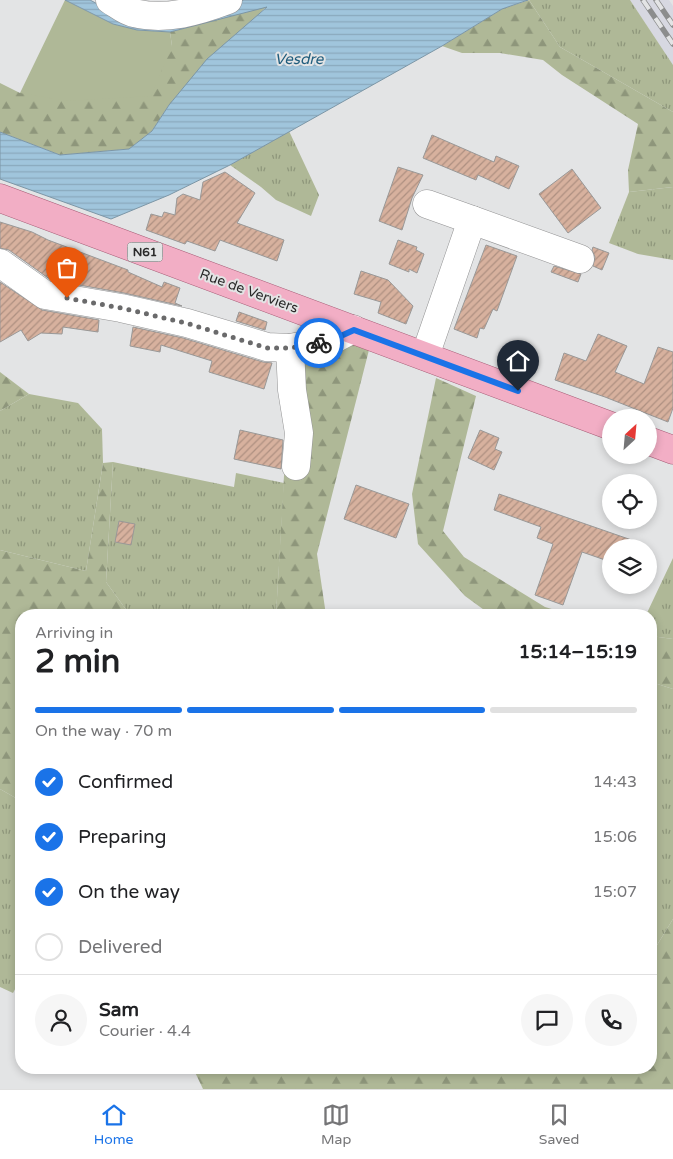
<!DOCTYPE html>
<html lang="en">
<head>
<meta charset="utf-8">
<style>
  :root { --surface:#fff; --page:#f6f6f6; --text:#202124; --muted:#757577; --line:#e0e0e0; --accent:#1a73e8 }
  body { margin:0; font-family:"Varela Round",sans-serif; background:var(--page); color:var(--text); height:100vh; display:flex; flex-direction:column; font-size:19px; white-space:nowrap }
  * { box-sizing:border-box; margin:0 }
  p { font-size:16px; color:var(--muted) }
  .icon { flex:none; width:28px; height:28px; fill:none; stroke:currentColor; stroke-width:2; stroke-linecap:round; stroke-linejoin:round }
  .map { position:relative; flex:1; overflow:hidden }
  .details { position:absolute; left:15px; top:609px; width:642px; height:465px; display:flex; flex-direction:column; background:var(--surface); border-radius:20px; box-shadow:0 2px 8px #0003 }
  .details>* { flex:none }
  .needle { width:32px; rotate:26deg }
  .tools { position:absolute; left:602px; top:409px; display:grid; gap:10px }
  .tools a { display:grid; place-items:center; width:55px; height:55px; border-radius:50%; background:var(--surface); box-shadow:0 2px 8px #0003; font-size:25px }
  .pin { position:absolute; display:grid; place-items:center; width:42px; height:42px; color:#fff; margin:-51px -21px; border-radius:50% 50% 50% 0; rotate:-45deg; box-shadow:0 0 5px #0007 }
  .pin .icon { rotate:45deg }
  .courier { position:absolute; display:grid; place-items:center; width:50px; height:50px; margin:-25px; border:4px solid #1a73e8; border-radius:50%; background:#fff; color:#222; box-shadow:0 1px 6px #0007 }
  .headline em { font-style:normal; font-weight:700 }
  .headline div { display:flex; flex-direction:column-reverse }
  .headline { display:flex; align-items:center; justify-content:space-between; height:85px; padding:0 20px }
  h1 { font-size:32px; font-weight:700; line-height:38px }
  .bar { display:grid; grid-template-columns:repeat(4,1fr); gap:8px 5px; align-content:center; height:60px; padding:0 20px }
  .bar i { height:6px; border-radius:4px; background:var(--line) }
  .bar .active { background:var(--accent) }
  .bar p { grid-column:span 4 }
  .line { display:flex; align-items:center; gap:12px; padding:0 20px; border-top:1px solid var(--line) }
  .line div { flex:1 }
  .round { display:grid; place-items:center; flex:none; width:52px; height:52px; border-radius:26px; background:var(--page) }
  ol { padding:0 20px; list-style:none }
  li { display:flex; align-items:center; gap:15px; height:55px }
  li p { margin-inline-start:auto }
  li .icon { padding:5px; border-radius:50%; background:var(--accent); color:#fff; stroke-width:4 }
  li:last-child { color:var(--muted) }
  li i { width:28px; height:28px; border:2px solid var(--line); border-radius:50% }
  .menu { display:flex; justify-content:space-around; align-items:center; height:70px; border-top:1px solid var(--line); background:var(--surface); font-size:14px; color:var(--muted) }
  .menu a { display:grid; justify-items:center; gap:2px }
  .menu .active { color:var(--accent) }
  .map>svg:first-child { display:block }
</style>
</head>
<body>
<div class="map">
<svg width="673" height="1089" viewBox="0 0 673 1089">
  <defs>
    <pattern id="grass-tufts" width="24" height="20" patternUnits="userSpaceOnUse" patternTransform="scale(1.25)"><rect width="24" height="20" fill="#afb897"/><path d="M3 7l-1-3M5 7V3M7 7l1-3M15 17l-1-3M17 17v-4M19 17l1-3" fill="none" stroke="#8e967b"/></pattern>
    <pattern id="forest-firs" width="22" height="20" patternUnits="userSpaceOnUse" patternTransform="scale(1.25)"><rect width="22" height="20" fill="#afb897"/><path d="M5 1l3.5 6h-7zM16 11l3.5 6h-7z" fill="#8e967b"/></pattern>
    <pattern id="water-rules" width="6" height="5" patternUnits="userSpaceOnUse" patternTransform="scale(1.25)"><rect width="6" height="5" fill="#a0c5dc"/><path d="M0 2.5h6" fill="none" stroke="#8aa9bd"/></pattern>
    <pattern id="building-hatch" width="6" height="6" patternUnits="userSpaceOnUse" patternTransform="scale(1.25)"><rect width="6" height="6" fill="#d7b19e"/><path d="M-1 1l2-2M0 6l6-6M5 7l2-2" fill="none" stroke="#ae9081"/></pattern>
  </defs>
  <rect width="100%" height="100%" fill="#e3e4e5"/>
  <path fill="#d7d8e1" d="M630 0H669L673 6V65Z"/>
  <g fill="url(#grass-tufts)">
    <path d="M529 0H630L673 65V112L560 47Z"/>
    <path d="M289 131 319 195 311 216 276 200 261 187 230 165Z"/>
    <path d="M673 187V260L638 254 609 243 629 192Z"/>
    <path d="M29 394 78 403 102 429 103 463 86 571 0 550V411Z"/>
    <path d="M113 462 234 487 236 473 284 483 276 615H130L106 582Z"/>
    <path d="M673 558V639L651 636V615H646Z"/>
    <path d="M651 682 673 689V919L651 955Z"/>
    <path d="M0 789 21 801V978L13 993 0 987Z"/>
  </g>
  <g fill="url(#forest-firs)">
    <path d="M529 0 560 47 673 112V187L629 192 628 170 638 124 562 75 543 60 500 53H462L442 46 502 9Z"/>
    <path d="M267 6 169 105 152 131 129 149 60 155 0 132V83L20 93 172 46 170 32Z"/>
    <path d="M315 332 369 350 317 554 326 615H276L284 476 304 362Z"/>
    <path d="M0 372 29 394 0 411Z"/>
    <path d="M436 378 476 396 443 531 464 557 545 607 572 615H491L465 596 418 544 412 494Z"/>
    <path d="M113 462 106 582 130 615H21V801L0 789V550L86 571 103 463Z"/>
    <path d="M651 636 673 639V689L651 682Z"/>
    <path d="M673 919V1089H203L193 1068H651V955Z"/>
  </g>
  <path fill="#afb897" d="M65 0 113 24 137 30 170 32 172 46 151 96 67 101 20 93Z"/>
  <path fill="url(#water-rules)" stroke="#7c96a6" d="M65 0H90L118 15 171 24 244 0H528L502 9 442 46 230 165 169 195 111 219 0 179V132L60 155 129 149 152 131 169 105 207 59 267 7 170 32 137 30 113 24Z"/>
  <g fill="url(#building-hatch)" stroke="#999897">
    <path d="M432 135 494 162 496 156 519 166 509 189 478 175 476 180 423 158Z"/>
    <path d="M398 167 423 175 412 198 402 230 379 221Z"/>
    <path d="M572 169 601 208 568 233 539 194Z"/>
    <path d="M225 172 255 193 237 223 284 240 277 261 220 240 215 251 187 241 185 244 146 230 151 214 162 217 164 212 175 215 177 198 183 194 200 200 203 182Z"/>
    <path d="M0 222 32 232 48 240 128 270V272L162 287 164 282 180 288 175 303 182 306 124 293 51 280 9 250 0 248Z"/>
    <path d="M398 240 417 247 416 250 424 254 417 273 409 269V272L389 264Z"/>
    <path d="M486 245 517 256 497 311 493 309 484 329 480 328 477 338 454 329Z"/>
    <path d="M593 247 609 253 602 270 593 266 595 257 592 250Z"/>
    <path d="M554 266 581 274 578 282 551 272Z"/>
    <path d="M361 271 388 280 413 306 406 324 378 313 381 302 354 294Z"/>
    <path d="M0 282 42 310 99 320 98 332 63 327 62 334 41 333 28 341 21 330 0 342Z"/>
    <path d="M239 312 267 322 265 330 236 321Z"/>
    <path d="M133 327 183 338 263 362 272 363 264 389 209 372 212 361 161 345 160 352 130 346Z"/>
    <path d="M598 334 627 346 615 372 644 384 658 347 673 352V408L668 422 605 397 555 380 564 353 586 361Z"/>
    <path d="M240 430 283 440 281 469 234 459Z"/>
    <path d="M480 430 499 438 495 449 502 452 494 470 468 458Z"/>
    <path d="M356 485 409 504 396 538 344 519Z"/>
    <path d="M499 494 646 545V548H611V562L582 552 563 605 535 595 553 544 537 538 541 527 494 510Z"/>
    <path d="M119 521 135 524 131 545 115 542Z"/>
  </g>
  <g fill="none" stroke-linecap="round" stroke-linejoin="round">
    <defs>
      <g id="minor">
        <path d="M110 0C117 4 126 12 134 13 166 21 199 11 228 0"/>
        <path d="M427 204 472 220"/>
        <path d="M0 263 45 295 121 308 187 323 267 347 290 348 332 340 353 329"/>
        <path d="M290 348 292 390 299 433 296 466"/>
        <path d="M425 356 472 220 580 259"/>
      </g>
      <g id="major">
        <path d="M0 198 611 426"/>
        <path d="M649 441 673 450"/>
      </g>
    </defs>
    <use href="#minor" stroke="#939394" stroke-width="29"/>
    <use href="#major" stroke="#a65c76" stroke-width="29"/>
    <use href="#minor" stroke="#fff" stroke-width="28"/>
    <use href="#major" stroke="#f2aec5" stroke-width="28"/>
    <defs>
      <g id="rail">
        <path d="M643 0 673 44"/>
        <path d="M656 0 673 25"/>
      </g>
    </defs>
    <use href="#rail" stroke="#8c8d8d" stroke-width="5.5"/>
    <use href="#rail" stroke="#e3e4e5" stroke-width="4" stroke-dasharray="11" stroke-linecap="butt"/>
  </g>
  <g fill="none" stroke-linecap="round" stroke-linejoin="round">
    <path stroke="#6a6a6b" stroke-width="5" stroke-dasharray="0 9" d="M67 298 121 308 186 323 267 348H290L319 343"/>
    <path stroke="#1a73e8" stroke-width="6" d="M319 343 332 340 354 330 518 391"/>
  </g>
  <g text-anchor="middle" dominant-baseline="central" stroke-width="4" stroke-linejoin="round" paint-order="stroke">
    <rect fill="#e3e4e5" stroke="#616161" stroke-width="1" x="127.5" y="242.5" width="35" height="19" rx="4"/>
    <g font-size="12" font-weight="bold" fill="#292929">
      <text x="145" y="252">N61</text>
    </g>
    <g font-size="14" fill="#292929" stroke="#e3e4e5">
      <text transform="translate(249 291) rotate(20)">Rue de Verviers</text>
    </g>
    <g font-size="15" font-style="italic" fill="#205d7d" stroke="#e3e4e5">
      <text x="299" y="59">Vesdre</text>
    </g>
  </g>
</svg>
<div class="tools">
<a><svg class="needle" viewBox="-14 -14 28 28"><path d="M0-13l5 13h-10z" fill="#e53935"/><path d="M0 13l5-13h-10z" fill="#757577"/></svg></a>
<a><svg class="icon" aria-label="locate" viewBox="0 0 24 24"><circle cx="12" cy="12" r="6"/><path d="M12 2v4M12 18v4M2 12h4M18 12h4"/></svg></a>
<a><svg class="icon" aria-label="layers" viewBox="0 0 24 24"><path d="M12 4l9 5-9 5-9-5zM3 14l9 5 9-5"/></svg></a>
</div>
<div class="pin" style="left:67px;top:298px;background:#ea580c"><svg class="icon" aria-label="bag" viewBox="0 0 24 24"><path d="M5 8h14l-1 12H6zM9 8a3 3 0 0 1 6 0"/></svg></div>
<div class="pin" style="left:518px;top:391px;background:#1f2937"><svg class="icon" aria-label="home" viewBox="0 0 24 24"><path d="M3 11l9-7 9 7M6 9v11h12V9"/></svg></div>
<div class="courier" style="left:319px;top:343px"><svg class="icon" aria-label="bike" viewBox="0 0 24 24"><circle cx="6" cy="16" r="4"/><circle cx="18" cy="16" r="4"/><path d="M6 16l4-8h5l3 8M10 8l3 8H6M13 5h3"/></svg></div>
<section class="details">
<div class="headline"><div><h1>2 min</h1><p>Arriving in</p></div><em>15:14–15:19</em></div>
<div class="bar"><i class="active"></i><i class="active"></i><i class="active"></i><i></i><p>On the way · 70 m</p></div>
<ol>
<li><svg class="icon" aria-label="check" viewBox="0 0 24 24"><path d="M5 12l5 5 9-10"/></svg>Confirmed<p>14:43</p></li>
<li><svg class="icon" aria-label="check" viewBox="0 0 24 24"><path d="M5 12l5 5 9-10"/></svg>Preparing<p>15:06</p></li>
<li><svg class="icon" aria-label="check" viewBox="0 0 24 24"><path d="M5 12l5 5 9-10"/></svg>On the way<p>15:07</p></li>
<li><i></i>Delivered</li>
</ol>
<div class="line" style="height:90px"><a class="round"><svg class="icon" aria-label="person" viewBox="0 0 24 24"><circle cx="12" cy="8" r="4"/><path d="M4 21q1-7 8-7t8 7"/></svg></a><div><b>Sam</b><p>Courier · 4.4</p></div><a class="round"><svg class="icon" aria-label="chat" viewBox="0 0 24 24"><path d="M4 5h16v11H9l-5 4z"/></svg></a><a class="round"><svg class="icon" aria-label="phone" viewBox="0 0 24 24"><path d="M5 4h4l2 5-3 2q2 4 5 5l2-3 5 2v4C11 20 4 13 5 4z"/></svg></a></div>
</section>
</div>
<nav class="menu">
<a class="active"><svg class="icon" aria-label="home" viewBox="0 0 24 24"><path d="M3 11l9-7 9 7M6 9v11h12V9"/></svg>Home</a>
<a><svg class="icon" aria-label="map" viewBox="0 0 24 24"><path d="M3 6l6-2 6 2 6-2v14l-6 2-6-2-6 2zM9 4v14M15 6v14"/></svg>Map</a>
<a><svg class="icon" aria-label="saved" viewBox="0 0 24 24"><path d="M7 4h10v16l-5-4-5 4z"/></svg>Saved</a>
</nav>
</body>
</html>
